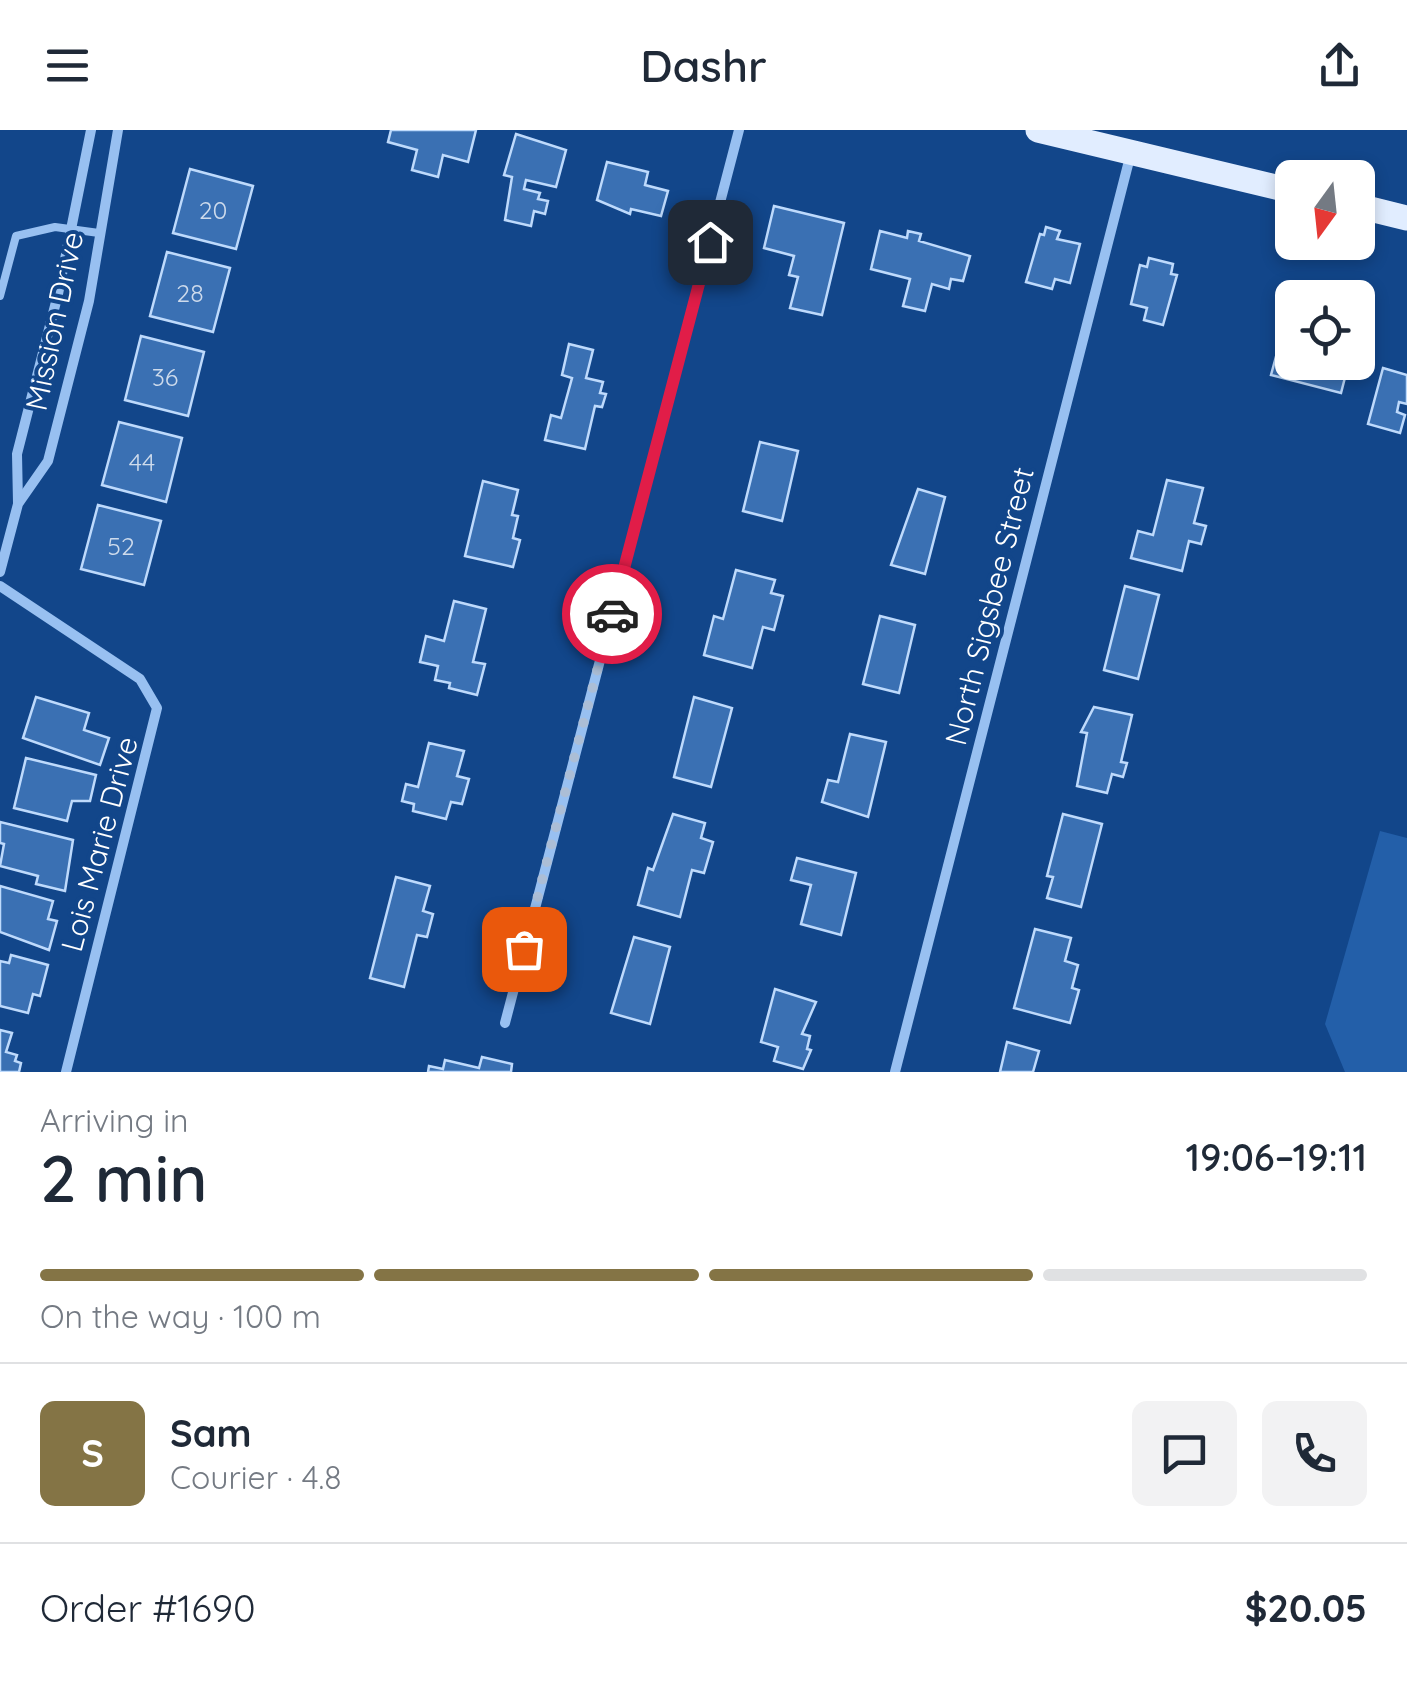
<!DOCTYPE html>
<html lang="en">
<head>
<meta charset="utf-8">
<style>
  :root { --surface:#fff; --page:#f2f2f3; --text:#1f2937; --muted:#747a83; --line:#e0e1e3; --accent:#847445 }
  body { margin:0; font-family:Quicksand,sans-serif; background:var(--page); color:var(--text); height:100vh; display:flex; flex-direction:column; font-size:38px; white-space:nowrap }
  * { box-sizing:border-box; margin:0 }
  p { font-size:32px; color:var(--muted) }
  .icon { flex:none; width:55px; height:55px; fill:none; stroke:currentColor; stroke-width:2; stroke-linecap:round; stroke-linejoin:round }
  .map { position:relative; height:942px; overflow:hidden }
  .side { display:flex; flex-direction:column; background:var(--surface); flex:1 }
  .side>* { flex:none }
  .needle { width:65px; rotate:195deg }
  .fabs { position:absolute; left:1275px; top:30px; display:grid; gap:20px }
  .fabs a { display:grid; place-items:center; width:100px; height:100px; border-radius:15px; background:var(--surface); box-shadow:0 5px 15px #0003; font-size:50px }
  .pin { position:absolute; display:grid; place-items:center; width:85px; height:85px; color:#fff; margin:-42px; border-radius:20px; box-shadow:0 5px 15px #0006 }
  .courier { position:absolute; display:grid; place-items:center; width:100px; height:100px; margin:-50px; border:8px solid #e11d48; border-radius:50%; background:#fff; color:#222; box-shadow:0 2px 12px #0007 }
  .head em { font-style:normal; font-weight:600 }
  .head div { display:flex; flex-direction:column-reverse }
  .head { display:flex; align-items:center; justify-content:space-between; height:170px; padding:0 40px }
  h1 { font-size:65px; font-weight:600; line-height:75px }
  .bar { display:grid; grid-template-columns:repeat(4,1fr); gap:15px 10px; align-content:center; height:120px; padding:0 40px }
  .bar i { height:12px; border-radius:8px; background:var(--line) }
  .bar .selected { background:var(--accent) }
  .bar p { grid-column:span 4 }
  .line { display:flex; align-items:center; gap:25px; padding:0 40px; border-top:2px solid var(--line) }
  .line div { flex:1 }
  .round { display:grid; place-items:center; flex:none; width:105px; height:105px; border-radius:15px; background:var(--page) }
  header { display:flex; justify-content:space-between; align-items:center; height:130px; padding:0 40px; background:var(--surface); font-size:45px; font-weight:600 }
  .map>svg:first-child { display:block }
</style>
</head>
<body>
<header><svg class="icon" aria-label="menu" viewBox="0 0 24 24"><path d="M4 6h16M4 12h16M4 18h16"/></svg>Dashr<svg class="icon" aria-label="share" viewBox="0 0 24 24"><path d="M12 15V3M7 8l5-5 5 5M5 13v7h14v-7"/></svg></header>
<div class="map">
<svg width="1407" height="942" viewBox="0 0 1407 942">
  <rect width="100%" height="100%" fill="#12468a"/>
  <path fill="#235fa9" d="M1380 701 1407 708V942H1345L1325 894Z"/>
  <g fill="#3a70b3" stroke="#bedafc" stroke-width="2.5">
    <path d="M391 0H476L468 32 443 25 438 47 412 40 417 20 388 12Z"/>
    <path d="M516 4 566 20 556 57 526 50 524 59 540 63 538 69 548 71 545 84 534 81 531 96 505 90 512 47 504 45Z"/>
    <path d="M607 32 648 42 645 55 668 61 661 86 631 79 630 84 597 70Z"/>
    <path d="M190 39 253 56 236 119 173 103Z"/>
    <path d="M774 76 844 93 822 185 790 178 798 147 789 145 794 126 764 118Z"/>
    <path d="M1046 97 1060 101 1057 109 1080 114 1070 153 1055 149 1052 159 1026 152 1040 104 1044 105Z"/>
    <path d="M880 101 907 108 908 101 921 104 919 111 970 126 963 151 951 149 949 159 932 154 925 181 903 176 910 149 871 139Z"/>
    <path d="M167 122 230 138 213 202 150 186Z"/>
    <path d="M1149 128 1173 134 1171 144 1177 145 1163 195 1144 190 1147 178 1131 174 1140 135 1147 137Z"/>
    <path d="M141 206 204 222 188 286 125 270Z"/>
    <path d="M1281 208 1292 211V232H1349L1341 263 1271 245Z"/>
    <path d="M569 214 593 220 586 248 603 252 600 263 606 264 602 277 595 276 585 319 545 310 551 285 561 288 572 248 562 245Z"/>
    <path d="M1383 238 1407 245V274L1399 272 1397 282 1405 285 1400 303 1368 294Z"/>
    <path d="M119 292 182 308 166 372 102 355Z"/>
    <path d="M760 312 798 321 782 391 743 381Z"/>
    <path d="M1167 350 1203 358 1194 393 1206 396 1201 414 1189 411 1182 441 1131 428 1138 401 1153 405Z"/>
    <path d="M483 351 518 360 512 385 518 386 513 408 520 410 513 437 465 426Z"/>
    <path d="M918 359 945 367 925 444 891 435Z"/>
    <path d="M98 375 161 391 144 455 81 439Z"/>
    <path d="M736 440 775 450 771 463 783 466 774 500 763 497 752 538 704 525 714 486 723 489Z"/>
    <path d="M1125 456 1159 465 1138 549 1104 540Z"/>
    <path d="M454 471 486 479 473 532 485 534 477 565 449 558 450 553 435 550 438 536 420 532 426 506 444 511Z"/>
    <path d="M880 486 915 495 899 563 863 554Z"/>
    <path d="M36 567 89 583 84 600 109 608 100 635 23 608Z"/>
    <path d="M694 567 732 578 711 657 674 647Z"/>
    <path d="M1094 577 1132 585 1121 632 1127 633 1123 647 1112 644 1107 663 1077 656 1087 603 1081 602Z"/>
    <path d="M850 604 886 612 868 687 822 672 828 650 838 652Z"/>
    <path d="M429 613 464 621 457 646 469 649 462 674 451 672 446 689 413 681 414 674 402 671 406 654 418 657Z"/>
    <path d="M26 628 96 645 90 671H72L67 691 14 678Z"/>
    <path d="M673 684 705 693 701 708 713 712 704 743 692 740 680 787 638 775 648 738 653 740Z"/>
    <path d="M1063 684 1102 694 1081 777 1047 768 1053 747 1047 746Z"/>
    <path d="M0 692 73 710 65 761 36 754 38 746 0 736 4 714 0 713Z"/>
    <path d="M797 728 856 743 841 805 801 794 811 755 791 750Z"/>
    <path d="M396 747 430 756 423 781 433 784 427 807 417 805 404 857 370 848Z"/>
    <path d="M0 756 53 771 48 789 57 791 49 820 0 802Z"/>
    <path d="M1035 799 1071 808 1065 831 1078 835 1072 858 1079 860 1070 893 1014 878Z"/>
    <path d="M634 807 670 817 650 894 611 883Z"/>
    <path d="M11 825 48 835 40 866 33 864 28 883 0 876V831L9 833Z"/>
    <path d="M775 859 816 872 802 904 810 906 807 919 811 920 803 939 774 931 778 917 761 912Z"/>
    <path d="M0 900 12 903 6 922 17 925 15 931 21 933 19 942H0Z"/>
    <path d="M1007 912 1039 921 1033 942H1000Z"/>
    <path d="M482 927 512 934 511 942H428L429 936 443 939 445 930 479 938Z"/>
  </g>
  <g fill="none" stroke-linecap="round" stroke-linejoin="round">
    <path stroke="#98c0f1" stroke-width="8" d="M0 166 16 106 55 97 99 103"/>
    <g stroke="#98c0f1" stroke-width="10">
      <path d="M18 373 17 324 58 164 91 0"/>
      <path d="M0 442 18 374 48 331 89 171 118 0"/>
      <path d="M0 456 140 549 157 578 66 942"/>
      <path d="M505 893 739 0"/>
      <path d="M895 942 1131 23"/>
    </g>
    <g stroke="#e1edff" stroke-width="25">
      <path d="M1038 0 1292 61"/>
      <path d="M1358 76 1407 88"/>
    </g>
  </g>
  <g fill="none" stroke-linecap="round" stroke-linejoin="round">
    <path stroke="#acbed6" stroke-width="10" stroke-dasharray="0 18" d="M524 819 612 484"/>
    <path stroke="#e11d48" stroke-width="12" d="M612 484 710 112"/>
  </g>
  <g text-anchor="middle" dominant-baseline="central" stroke-width="8" stroke-linejoin="round" paint-order="stroke">
    <g font-size="25" fill="#cedbec">
      <text x="213" y="79">20</text>
      <text x="190" y="162">28</text>
      <text x="165" y="246">36</text>
      <text x="142" y="331">44</text>
      <text x="121" y="415">52</text>
    </g>
    <g font-size="30" fill="#fff" stroke="#12468a">
      <text transform="translate(54 191) rotate(-78)">Mission Drive</text>
      <text transform="translate(989 476) rotate(-76)">North Sigsbee Street</text>
      <text transform="translate(99 714) rotate(-75)">Lois Marie Drive</text>
    </g>
  </g>
</svg>
<div class="fabs">
<a><svg class="needle" viewBox="-14 -14 28 28"><path d="M0-13l5 13h-10z" fill="#e53935"/><path d="M0 13l5-13h-10z" fill="#747a83"/></svg></a>
<a><svg class="icon" aria-label="locate" viewBox="0 0 24 24"><circle cx="12" cy="12" r="6"/><path d="M12 2v4M12 18v4M2 12h4M18 12h4"/></svg></a>
</div>
<div class="pin" style="left:524px;top:819px;background:#ea580c"><svg class="icon" aria-label="bag" viewBox="0 0 24 24"><path d="M5 8h14l-1 12H6zM9 8a3 3 0 0 1 6 0"/></svg></div>
<div class="pin" style="left:710px;top:112px;background:#1f2937"><svg class="icon" aria-label="home" viewBox="0 0 24 24"><path d="M3 11l9-7 9 7M6 9v11h12V9"/></svg></div>
<div class="courier" style="left:612px;top:484px"><svg class="icon" aria-label="car" viewBox="0 0 24 24"><path d="M5 17H2v-5l4-1 3-4h7l3 4 3 1v5h-3M9 17h6M6 11h13"/><circle cx="7" cy="17" r="2"/><circle cx="17" cy="17" r="2"/></svg></div>
</div>
<section class="side">
<div class="head"><div><h1>2 min</h1><p>Arriving in</p></div><em>19:06–19:11</em></div>
<div class="bar"><i class="selected"></i><i class="selected"></i><i class="selected"></i><i></i><p>On the way · 100 m</p></div>
<div class="line" style="height:180px"><b class="round" style="background:var(--accent);color:#fff">S</b><div><b>Sam</b><p>Courier · 4.8</p></div><a class="round"><svg class="icon" aria-label="chat" viewBox="0 0 24 24"><path d="M4 5h16v11H9l-5 4z"/></svg></a><a class="round"><svg class="icon" aria-label="phone" viewBox="0 0 24 24"><path d="M5 4h4l2 5-3 2q2 4 5 5l2-3 5 2v4C11 20 4 13 5 4z"/></svg></a></div>
<div class="line" style="height:130px"><div>Order #1690</div><b>$20.05</b></div>
</section>
</body>
</html>
